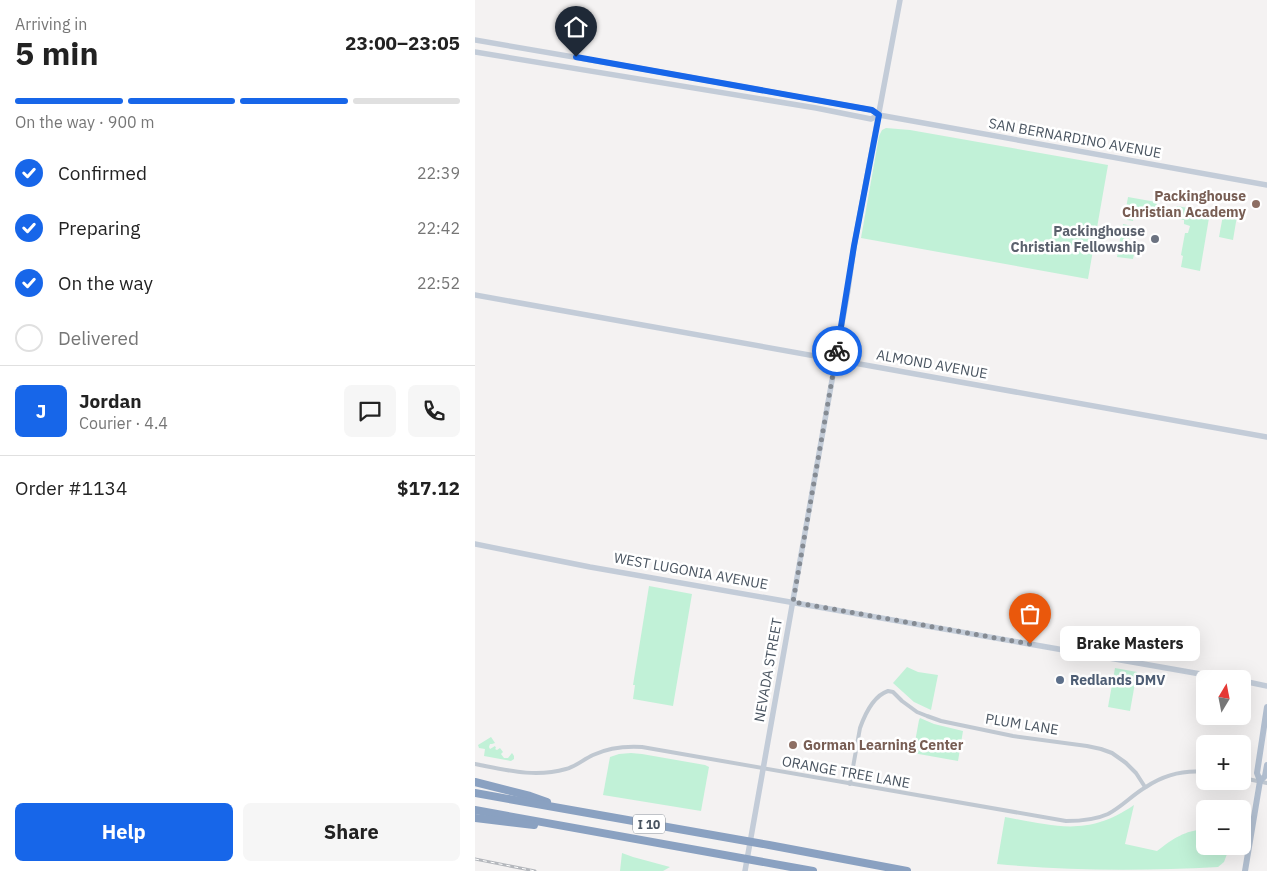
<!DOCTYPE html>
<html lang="en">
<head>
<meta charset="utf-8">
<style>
  :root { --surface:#fff; --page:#f6f6f6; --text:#222; --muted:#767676; --line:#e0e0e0; --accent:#1766e9 }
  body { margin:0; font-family:"IBM Plex Sans",sans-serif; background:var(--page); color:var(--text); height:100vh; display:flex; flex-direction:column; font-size:19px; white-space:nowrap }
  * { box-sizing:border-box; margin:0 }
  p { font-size:16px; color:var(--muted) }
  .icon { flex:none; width:28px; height:28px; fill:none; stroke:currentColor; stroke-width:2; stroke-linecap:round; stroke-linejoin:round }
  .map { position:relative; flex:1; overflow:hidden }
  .sheet { display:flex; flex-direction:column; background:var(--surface); width:475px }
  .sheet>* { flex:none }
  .needle { width:32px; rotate:10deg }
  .fabs { position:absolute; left:721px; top:670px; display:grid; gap:10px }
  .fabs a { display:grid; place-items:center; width:55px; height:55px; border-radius:8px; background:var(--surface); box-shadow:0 5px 20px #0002; font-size:25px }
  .pin { position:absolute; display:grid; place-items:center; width:42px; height:42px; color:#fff; margin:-51px -21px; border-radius:50% 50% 50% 0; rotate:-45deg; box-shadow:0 0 5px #0007 }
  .pin .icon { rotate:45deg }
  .courier { position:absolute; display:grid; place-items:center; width:50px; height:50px; margin:-25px; border:4px solid #1766e9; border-radius:50%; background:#fff; color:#222; box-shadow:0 1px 6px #0007 }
  .bubble { position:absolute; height:35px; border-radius:8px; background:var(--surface); box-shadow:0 5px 20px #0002; font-size:16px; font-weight:700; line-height:35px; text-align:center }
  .head em { font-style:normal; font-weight:700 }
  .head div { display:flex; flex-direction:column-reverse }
  .head { display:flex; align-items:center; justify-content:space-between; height:85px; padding:0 15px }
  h1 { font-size:32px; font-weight:700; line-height:38px }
  .bar { display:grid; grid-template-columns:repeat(4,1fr); gap:8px 5px; align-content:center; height:60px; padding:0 15px }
  .bar i { height:6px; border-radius:4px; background:var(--line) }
  .bar .on { background:var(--accent) }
  .bar p { grid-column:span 4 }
  .line { display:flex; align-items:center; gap:12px; padding:0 15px; border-top:1px solid var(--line) }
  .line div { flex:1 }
  .round { display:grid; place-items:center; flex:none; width:52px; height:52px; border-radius:8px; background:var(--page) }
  ol { padding:0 15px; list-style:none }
  li { display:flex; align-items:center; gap:15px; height:55px }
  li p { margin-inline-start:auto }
  li .icon { padding:5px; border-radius:50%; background:var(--accent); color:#fff; stroke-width:4 }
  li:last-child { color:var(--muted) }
  li i { width:28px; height:28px; border:2px solid var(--line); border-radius:50% }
  .button { display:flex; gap:10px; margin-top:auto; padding:10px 15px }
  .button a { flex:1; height:58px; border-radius:8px; background:var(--accent); color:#fff; font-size:20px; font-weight:700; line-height:58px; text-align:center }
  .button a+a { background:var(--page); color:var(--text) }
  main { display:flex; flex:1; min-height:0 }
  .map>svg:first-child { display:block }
</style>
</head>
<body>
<main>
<section class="sheet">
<div class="head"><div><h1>5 min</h1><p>Arriving in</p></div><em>23:00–23:05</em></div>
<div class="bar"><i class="on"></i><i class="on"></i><i class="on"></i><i></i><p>On the way · 900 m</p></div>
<ol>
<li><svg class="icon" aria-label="check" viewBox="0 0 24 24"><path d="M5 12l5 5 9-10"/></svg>Confirmed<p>22:39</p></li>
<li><svg class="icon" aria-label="check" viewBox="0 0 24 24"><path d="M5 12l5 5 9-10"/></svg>Preparing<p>22:42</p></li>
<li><svg class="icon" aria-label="check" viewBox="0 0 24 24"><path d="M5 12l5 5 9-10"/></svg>On the way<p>22:52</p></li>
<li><i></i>Delivered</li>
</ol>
<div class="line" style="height:90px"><b class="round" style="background:var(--accent);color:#fff">J</b><div><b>Jordan</b><p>Courier · 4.4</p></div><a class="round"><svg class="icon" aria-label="chat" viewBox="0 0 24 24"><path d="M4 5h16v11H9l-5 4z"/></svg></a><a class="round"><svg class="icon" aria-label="phone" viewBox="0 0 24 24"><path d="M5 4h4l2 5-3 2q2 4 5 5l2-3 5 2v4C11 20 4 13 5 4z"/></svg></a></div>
<div class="line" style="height:65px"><div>Order #1134</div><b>$17.12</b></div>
<div class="button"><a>Help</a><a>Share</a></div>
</section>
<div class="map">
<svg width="792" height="871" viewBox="0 0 792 871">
  <rect width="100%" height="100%" fill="#f4f2f2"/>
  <g fill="#c1f1d7">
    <path d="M411 128 435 130 633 165 613 279 386 238 404 136 407 130Z"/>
    <path d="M653 197 681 202 683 208 682 215 677 214 676 219 667 217 666 215 659 214 658 221 652 220V218H650L649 220Z"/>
    <path d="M702 206 735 212 725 271 706 267 708 256 706 255 710 233H713L715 226 709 224V220L697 218 698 211Z"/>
    <path d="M749 214 762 216 758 240 744 237 748 215Z"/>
    <path d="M648 224 657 226 653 247 644 245Z"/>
    <path d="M644 248 660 250 658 259 642 257Z"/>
    <path d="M174 586 217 594 198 706 158 699 160 685H158Z"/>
    <path d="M432 667 443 672 463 675 456 710 439 702 418 683Z"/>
    <path d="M640 668 662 672 655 711 633 707Z"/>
    <path d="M445 718 459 724 488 731 483 761 438 753 444 720Z"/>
    <path d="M16 737 20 743 17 744H15L14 747 15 749 20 746 21 748 20 749 22 750 25 748 28 752 26 754 29 758H33L37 753 39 756V759L36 761 9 756 10 749 4 748 3 745Z"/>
    <path d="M156 753 167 754 230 765 234 767 226 811 128 795 135 757 144 754Z"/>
    <path d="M659 805 650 844 682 851C699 838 709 831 730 829V846H755L749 862 743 867C670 871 595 871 522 864L530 817C581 826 612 837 659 805Z"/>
    <path d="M147 853 158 857 195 867 188 871H145Z"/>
  </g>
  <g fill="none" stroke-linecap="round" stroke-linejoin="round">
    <g stroke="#c0c8d1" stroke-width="4">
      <path d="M0 764C31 770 60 778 91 769 100 767 109 759 118 755 133 748 150 746 167 747L591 821C605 821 620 820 633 814 648 806 657 795 671 787 689 775 709 770 730 772"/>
      <path d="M768 778 792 783"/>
      <path d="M375 784 385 728C390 714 398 696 413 691L418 692 427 701 442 712 452 716 466 721 538 736 612 746 626 749 637 753 651 763 661 773 670 787"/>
    </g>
    <g stroke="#c3ccd8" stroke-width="5.5">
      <path d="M0 40 157 67 397 110 404 115 792 185"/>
      <path d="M0 52 341 108 396 119 404 115"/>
      <path d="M0 295 792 437"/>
      <path d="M0 544 115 567 754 679"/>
      <path d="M768 681 792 686"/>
      <path d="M270 871 373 290 379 246 425 0"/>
    </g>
    <g stroke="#b2bfd0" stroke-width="6">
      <path d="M785 781 790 776 792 765"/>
      <path d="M770 871 785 781 782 773 792 707"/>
    </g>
    <g stroke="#8aa1c1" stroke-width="8">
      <path d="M0 782 55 796 72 802"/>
      <path d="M0 793 294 845 432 871"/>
      <path d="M0 810 338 871"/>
      <path d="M0 818 59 825"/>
    </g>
    <defs>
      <path id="rail" d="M0 859 60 871"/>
    </defs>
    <use href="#rail" stroke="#b4b7bc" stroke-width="3"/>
    <use href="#rail" stroke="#fff" stroke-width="1" stroke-dasharray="4" stroke-linecap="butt"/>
  </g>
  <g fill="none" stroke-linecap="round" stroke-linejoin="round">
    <path stroke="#858b93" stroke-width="5" stroke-dasharray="0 9" d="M362 351 318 602 555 644"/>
    <path stroke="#1766e9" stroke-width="6" d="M101 57 397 110 404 115 379 246 362 351"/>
  </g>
  <g fill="#8d6e63" stroke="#fff" stroke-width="2">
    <circle cx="781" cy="204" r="5"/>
    <circle cx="318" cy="745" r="5"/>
  </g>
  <circle fill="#6b7280" stroke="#fff" stroke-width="2" cx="680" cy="239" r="5"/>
  <circle fill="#5c6f8a" stroke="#fff" stroke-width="2" cx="585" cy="680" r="5"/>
  <g text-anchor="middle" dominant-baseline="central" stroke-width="5" stroke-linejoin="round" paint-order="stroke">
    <rect fill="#fff" stroke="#808790" stroke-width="1" x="158" y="814.5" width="32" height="19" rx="4"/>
    <g font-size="12" font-weight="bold" fill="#495460">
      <text x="174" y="824">I 10</text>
    </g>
    <g font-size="14" fill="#495460" stroke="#fff">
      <text transform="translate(600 138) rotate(10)">SAN BERNARDINO AVENUE</text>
      <text transform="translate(457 364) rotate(10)">ALMOND AVENUE</text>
      <text transform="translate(216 571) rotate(10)">WEST LUGONIA AVENUE</text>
      <text transform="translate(293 670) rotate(-80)">NEVADA STREET</text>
      <text transform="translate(547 724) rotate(9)">PLUM LANE</text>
      <text transform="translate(371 772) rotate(10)">ORANGE TREE LANE</text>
    </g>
    <g font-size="14" font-weight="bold" fill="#785e54" stroke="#fff" text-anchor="end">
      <text x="771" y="196">Packinghouse<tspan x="771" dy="16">Christian Academy</tspan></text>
      <text x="328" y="745" text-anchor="start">Gorman Learning Center</text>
    </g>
    <g font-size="14" font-weight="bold" fill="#5b616d" stroke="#fff" text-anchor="end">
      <text x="670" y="231">Packinghouse<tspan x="670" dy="16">Christian Fellowship</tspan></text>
    </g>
    <g font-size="14" font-weight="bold" fill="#4e5e75" stroke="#fff" text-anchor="start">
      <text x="595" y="680">Redlands DMV</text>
    </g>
  </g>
</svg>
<div class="fabs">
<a><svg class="needle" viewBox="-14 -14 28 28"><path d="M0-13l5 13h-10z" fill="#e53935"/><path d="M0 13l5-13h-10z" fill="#767676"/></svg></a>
<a>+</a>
<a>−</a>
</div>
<div class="pin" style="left:555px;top:644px;background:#ea580c"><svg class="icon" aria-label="bag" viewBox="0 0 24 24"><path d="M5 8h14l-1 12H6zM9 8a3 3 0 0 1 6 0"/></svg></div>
<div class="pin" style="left:101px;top:57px;background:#1f2937"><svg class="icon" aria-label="home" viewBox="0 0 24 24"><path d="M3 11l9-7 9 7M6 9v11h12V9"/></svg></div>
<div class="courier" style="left:362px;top:351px"><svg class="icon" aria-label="bike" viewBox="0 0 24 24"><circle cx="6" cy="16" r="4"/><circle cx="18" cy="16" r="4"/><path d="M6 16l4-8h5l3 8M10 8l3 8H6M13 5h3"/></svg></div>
<div class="bubble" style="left:585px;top:626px;width:140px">Brake Masters</div>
</div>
</main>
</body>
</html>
